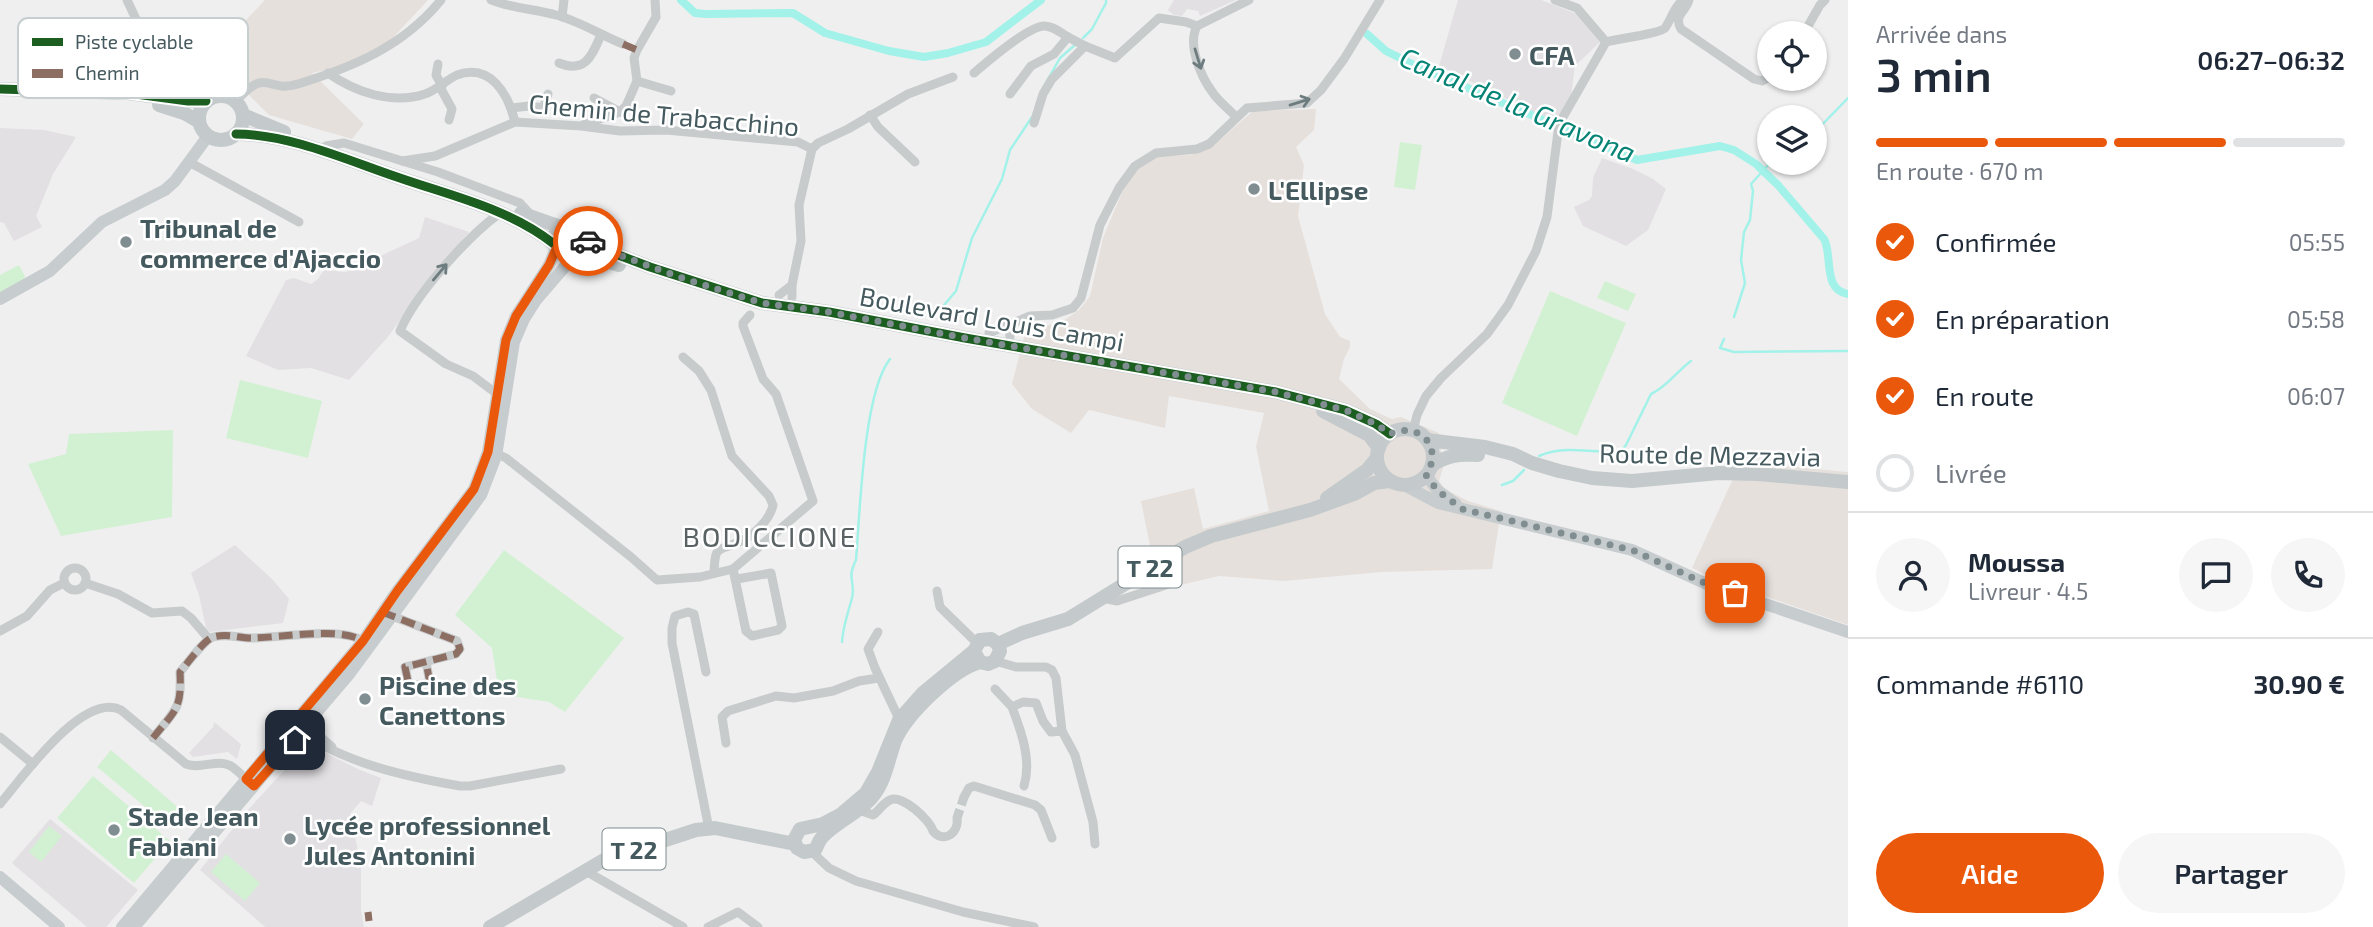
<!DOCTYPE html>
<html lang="fr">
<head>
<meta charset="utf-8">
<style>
  :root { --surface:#fff; --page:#f6f6f7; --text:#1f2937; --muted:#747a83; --line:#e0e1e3; --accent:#ea580c }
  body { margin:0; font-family:"Exo 2",sans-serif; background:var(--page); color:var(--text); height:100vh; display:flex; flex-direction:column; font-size:26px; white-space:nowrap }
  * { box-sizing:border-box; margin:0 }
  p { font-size:23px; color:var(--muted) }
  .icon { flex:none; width:38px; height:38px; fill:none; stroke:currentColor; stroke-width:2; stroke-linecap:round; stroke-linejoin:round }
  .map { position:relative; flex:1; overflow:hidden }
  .panel { display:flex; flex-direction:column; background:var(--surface); width:525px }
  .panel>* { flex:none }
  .fabs { position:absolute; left:1757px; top:21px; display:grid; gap:14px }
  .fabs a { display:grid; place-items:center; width:70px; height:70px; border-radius:50%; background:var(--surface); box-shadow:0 2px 5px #0004; font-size:35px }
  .pin { position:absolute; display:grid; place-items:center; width:60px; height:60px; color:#fff; margin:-30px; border-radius:14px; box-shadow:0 4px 10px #0006 }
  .courier { position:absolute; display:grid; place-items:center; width:70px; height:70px; margin:-35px; border:5px solid #ea580c; border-radius:50%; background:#fff; color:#222; box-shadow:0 2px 9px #0007 }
  .headline em { font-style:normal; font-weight:600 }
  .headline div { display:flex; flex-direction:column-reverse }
  .headline { display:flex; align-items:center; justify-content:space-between; height:119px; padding:0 28px }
  h1 { font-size:46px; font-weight:600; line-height:52px }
  .bar { display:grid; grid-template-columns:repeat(4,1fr); gap:10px 7px; align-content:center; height:84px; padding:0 28px }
  .bar i { height:9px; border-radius:5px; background:var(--line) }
  .bar .current { background:var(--accent) }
  .bar p { grid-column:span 4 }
  .line { display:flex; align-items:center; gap:18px; padding:0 28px; border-top:2px solid var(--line) }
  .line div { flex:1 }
  .round { display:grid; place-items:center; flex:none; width:74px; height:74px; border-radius:37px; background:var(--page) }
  ol { padding:0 28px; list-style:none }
  li { display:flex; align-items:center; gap:21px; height:77px }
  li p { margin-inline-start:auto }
  li .icon { padding:7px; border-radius:50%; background:var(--accent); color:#fff; stroke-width:4 }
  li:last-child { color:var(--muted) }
  li i { width:38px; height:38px; border:4px solid var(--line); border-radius:50% }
  .button { display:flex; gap:14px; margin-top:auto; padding:14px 28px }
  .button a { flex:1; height:80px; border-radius:42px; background:var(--accent); color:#fff; font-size:28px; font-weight:600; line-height:80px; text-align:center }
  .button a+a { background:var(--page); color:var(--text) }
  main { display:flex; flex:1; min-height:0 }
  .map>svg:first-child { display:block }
</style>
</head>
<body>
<main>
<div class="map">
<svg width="1848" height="927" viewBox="0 0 1848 927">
  <rect width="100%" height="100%" fill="#f0efef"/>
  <g fill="#e6e0dc">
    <path d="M265 0H428L389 42 364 57 331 69 312 73 364 124 352 139 269 115 211 57Z"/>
    <path d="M1316 109 1314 130 1296 147 1304 165 1298 216 1325 314 1340 337 1350 341V347L1344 359 1339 379 1370 409 1392 419 1401 417 1439 433 1443 468 1439 481 1445 489 1468 501 1501 511 1492 569 1382 572 1284 581 1219 576 1159 590 1141 501 1194 488 1203 529 1269 511 1256 447 1264 413 1169 396 1165 428 1089 410 1071 433 1032 409 1012 384 1026 329 1060 323 1079 310 1090 296 1103 238 1125 185 1141 164 1160 156 1190 155 1214 145 1253 111Z"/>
    <path d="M1774 465 1848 472V625L1712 578 1692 568 1738 468Z"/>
  </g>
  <g fill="#e2e0e2">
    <path d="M1174 0H1236L1200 16 1198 11 1187 9 1182 16 1174 15 1168 10Z"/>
    <path d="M1458 0H1541L1577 14 1589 27 1600 42 1575 66 1571 96 1556 123 1439 66Z"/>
    <path d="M0 128 44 130 76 137 53 174 36 216 42 227 14 241 4 223 0 222Z"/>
    <path d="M1602 158 1633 169 1653 179 1666 189 1648 230 1626 246 1583 226 1574 207 1589 200 1592 196 1593 178Z"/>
    <path d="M425 217 469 232 434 274 387 338 349 380 311 368 278 370 246 356 286 280 294 278 311 284 318 279 324 270 346 272 419 238Z"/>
    <path d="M235 545 273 580 289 599 283 623 210 632 206 628 199 595 191 573Z"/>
    <path d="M214 722 241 744 237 759 228 752 193 757 189 753 213 727Z"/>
    <path d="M314 747 360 770 381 778 372 806 361 801 350 814 361 864V910L364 927H265L200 870 247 811 291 763Z"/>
    <path d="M50 819 138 890 106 927H87L12 863Z"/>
  </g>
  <g fill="#d2f1d3">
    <path d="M1400 142 1422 145 1415 190 1394 187Z"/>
    <path d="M19 265 25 276 24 280 0 293V275Z"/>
    <path d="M1605 281 1636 294 1628 311 1597 298Z"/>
    <path d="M1550 291 1626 323 1577 436 1502 403Z"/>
    <path d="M240 380 322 401 308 458 226 438Z"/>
    <path d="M173 430 172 517 61 536 28 464 66 454 69 434Z"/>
    <path d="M504 550 624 638 565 712 549 702 499 694 492 648 455 615Z"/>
    <path d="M111 750 180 809 167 825 97 767Z"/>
    <path d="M93 776 170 841 134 883 57 818Z"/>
    <path d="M49 826 62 836 41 862 29 852Z"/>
    <path d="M226 854 260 883 245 901 211 872Z"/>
  </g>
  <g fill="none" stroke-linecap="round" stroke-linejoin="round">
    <g stroke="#a2f2e9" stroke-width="2.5">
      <path d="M1083 38 1092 29 1106 3V0"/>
      <path d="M1043 88 1060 58 1076 44"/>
      <path d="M1815 132 1848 98"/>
      <path d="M939 311 956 291 972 238 1002 179 1010 150 1032 117"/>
      <path d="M1734 317 1745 283 1741 260 1744 232 1750 220 1753 191 1751 184 1770 163"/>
      <path d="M1724 339 1720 348 1734 352 1848 351"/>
      <path d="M1539 456C1562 445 1594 452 1620 453L1626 445 1651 394C1667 387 1677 371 1691 361"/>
      <path d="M1502 485 1513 481 1524 470"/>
      <path d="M842 642C843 626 848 613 852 598 856 581 846 580 856 560 860 514 863 393 890 359"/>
    </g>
    <g stroke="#a2f2e9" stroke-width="8">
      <path d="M681 0 695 13 706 14 793 13 825 33 889 51 924 57 948 53 986 42 1041 0"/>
      <path d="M1367 34 1386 51 1416 66 1637 160 1720 146 1734 150 1756 164 1778 185 1824 239C1833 255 1822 290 1848 294"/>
    </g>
    <path stroke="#c5cacb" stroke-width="9" stroke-dasharray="9 4.5" stroke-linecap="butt" d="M957 818 964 797"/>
    <g stroke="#c7cbcc" stroke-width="9">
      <path d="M127 0 152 53 158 57 206 72 211 76 217 95"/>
      <path d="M491 0C509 8 536 9 556 15 579 21 601 35 623 44"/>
      <path d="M1555 0 1577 8 1606 42"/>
      <path d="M1689 0C1686 12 1673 15 1681 29L1754 79 1762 81 1769 77"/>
      <path d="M562 17 564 0"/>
      <path d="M1804 33 1820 5 1825 0"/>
      <path d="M559 63C586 74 592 55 601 35"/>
      <path d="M438 64 436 75 442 86"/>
      <path d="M328 73C355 92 392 105 425 94 437 90 446 80 457 75 491 63 508 94 515 122"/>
      <path d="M974 73C988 61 1026 28 1043 26 1052 25 1061 33 1068 37"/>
      <path d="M637 81 671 91"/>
      <path d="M440 87 452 109 449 120"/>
      <path d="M1010 94 1031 66 1054 54 1068 37 1085 46"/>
      <path d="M594 98 620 112"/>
      <path d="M236 101C269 65 266 94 298 84 353 67 404 46 441 0"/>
      <path d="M511 108 529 106 543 108 548 94"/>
      <path d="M870 115 878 127 915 162"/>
      <path d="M1236 117C1229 109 1219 102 1213 93 1201 77 1187 45 1197 26L1249 0"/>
      <path d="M1034 123 1043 94 1052 79 1085 46 1115 58 1159 18 1186 22 1197 26"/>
      <path d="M583 125 620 112 626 106 637 81 634 58 637 50 656 17 655 0"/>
      <path d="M326 146 344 143 438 172 520 203 530 214"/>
      <path d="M402 161 435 156 515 122 581 126 620 131 666 130 798 142 812 149"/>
      <path d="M189 162 299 222"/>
      <path d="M500 213C468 236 415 295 400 331L446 364 473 376 501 397"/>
      <path d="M779 295 792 285"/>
      <path d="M792 297V285L801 241 799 205 812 149 818 143 848 129 908 94 953 77"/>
      <path d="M1009 324 1010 337"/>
      <path d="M989 333 1030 316 1052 315 1073 308 1081 298 1100 225 1119 188 1135 166 1156 153 1197 149 1209 144 1247 108 1307 103 1321 90 1344 59 1380 0"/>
      <path d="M683 357 699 371 711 390 732 456 769 496 773 505C770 520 753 536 739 542 717 552 715 544 714 573"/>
      <path d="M1413 431 1417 415 1426 396 1441 378 1487 334 1508 305 1536 251 1547 217 1559 124 1606 42C1617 39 1661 33 1665 28 1672 18 1673 8 1683 0"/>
      <path d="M493 452 506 458 631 557 657 580 700 577 733 569 813 501 776 394 763 379 743 326V323L750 315"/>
      <circle cx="75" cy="579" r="11"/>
      <path d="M733 569 746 631 752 636 778 630 782 626 771 573 737 579"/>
      <path d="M85 583 118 594 152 613 182 611 191 618 209 639"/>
      <path d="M937 591 940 607 977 643"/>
      <path d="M1102 598 1117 601 1175 582"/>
      <path d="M387 614 457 641 460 649 456 654 405 667 409 686 430 683 426 662"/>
      <path d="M0 631 27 616 50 590 64 583"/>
      <path d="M878 632 868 649 875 668 900 721"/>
      <path d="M995 661 1016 667H1046L1052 670 1056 678 1062 731 1075 755 1093 822 1095 844"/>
      <path d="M706 672 694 614 688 612 675 616 672 628V643L709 829"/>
      <path d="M995 689 1012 707"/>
      <path d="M303 722 332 747"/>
      <path d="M297 730C345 763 403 776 460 786H470L561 769"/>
      <path d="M0 737 33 764"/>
      <path d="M153 738C175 710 182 710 180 672 187 664 204 640 213 637 227 633 238 638 251 638 281 638 339 626 363 641"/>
      <path d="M726 743 722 717 728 711 776 696 794 698 833 691 859 681 879 678"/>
      <path d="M1024 786C1032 760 1021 731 1012 707L1023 702 1036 703 1043 721 1051 732 1062 731"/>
      <path d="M964 797 969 788 974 786 1035 805 1041 810 1052 838"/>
      <path d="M0 804C22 778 83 691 121 710L186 764C201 770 217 758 231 766 237 770 243 776 248 781"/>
      <path d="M859 810 873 815C879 811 883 803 890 800 902 794 930 820 933 831 944 844 959 833 957 818"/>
      <path d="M812 852 829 868 856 881 963 912 1034 927"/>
      <path d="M584 870 683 927"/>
      <path d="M708 927 738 912 758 927"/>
    </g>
    <g stroke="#c7ccce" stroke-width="12">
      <path d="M0 299 50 271 102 222 165 190 175 181 208 136"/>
      <path d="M1426 475 1437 490 1456 504"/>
      <path d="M1404 485 1438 503 1632 550 1709 585 1848 632"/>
      <path d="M0 877 59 927"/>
      <path d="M122 927 363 641 398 590 474 489 488 452 506 340 516 316 549 265 556 249"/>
      <path d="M134 927 350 673 481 495 496 456 514 342 524 319 536 300 574 256"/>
    </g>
    <g stroke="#c4cacb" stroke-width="14">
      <path d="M0 89 128 93 188 101H206"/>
      <circle cx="221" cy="118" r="22"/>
      <path d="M159 105 184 113 198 121"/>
      <path d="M243 115 284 132"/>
      <path d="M236 134C289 134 347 160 397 177 451 196 508 208 554 244"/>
      <path d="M521 213 561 227"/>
      <circle cx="570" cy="240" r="16"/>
      <path d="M586 240 608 251 650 267 762 303 829 312 965 338 1276 392 1345 410 1376 424 1390 434"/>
      <path d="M581 253 619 265"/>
      <path d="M1323 411 1369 435 1379 448"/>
      <circle cx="1405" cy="457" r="28"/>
      <path d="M1427 440 1485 447 1513 454 1532 463 1559 471 1592 478 1632 481 1719 473 1757 474 1848 482"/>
      <path d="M1432 465C1448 455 1459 454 1478 455"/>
      <path d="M1327 498 1367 470 1377 458"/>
      <path d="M998 644 1022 633 1068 619 1185 547 1211 536 1310 510 1354 494 1374 483 1390 481"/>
      <path d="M974 651 980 662 988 664 995 661 1000 651 998 644 991 639 980 640 974 651 923 693 899 720 878 772 866 793 840 815 823 824 800 829 794 840 797 848 804 852 815 850C817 847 818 843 820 840 829 826 860 813 873 796 886 779 888 760 895 741 906 715 952 670 980 662"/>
      <path d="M490 927 604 860 696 830 715 828 795 844"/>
    </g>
    <g stroke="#8d6e63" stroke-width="7" stroke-dasharray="14 7" stroke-linecap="butt">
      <path d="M623 44 637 50"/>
      <path d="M382 612 457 641 460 649 456 654 405 667 409 686 430 683 426 662"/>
      <path d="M153 738C175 710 182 710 180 672 187 664 204 640 213 637 227 633 238 638 251 638 281 638 339 626 363 641"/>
      <path d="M368 912 369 921"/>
    </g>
    <defs>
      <g id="cycleway">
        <path d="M0 89 128 93 188 101H206"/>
        <path d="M236 134C289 134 347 160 397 177 451 196 508 208 554 244"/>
        <path d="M586 240 608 251 650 267 762 303 829 312 965 338 1276 392 1345 410 1376 424 1390 434"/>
      </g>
    </defs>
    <use href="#cycleway" stroke="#fff" stroke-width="13"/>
    <use href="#cycleway" stroke="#1b5e20" stroke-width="9"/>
  </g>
  <defs><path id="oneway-shaft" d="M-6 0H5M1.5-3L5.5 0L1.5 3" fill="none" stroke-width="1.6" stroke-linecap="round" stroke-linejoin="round" transform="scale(1.75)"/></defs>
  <g stroke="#6c7c7f">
    <use href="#oneway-shaft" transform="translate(1198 59) rotate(73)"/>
    <use href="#oneway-shaft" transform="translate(1300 102) rotate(-17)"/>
    <use href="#oneway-shaft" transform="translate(440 272) rotate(-50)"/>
  </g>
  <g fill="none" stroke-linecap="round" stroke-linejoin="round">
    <path stroke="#818e91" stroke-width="7" stroke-dasharray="0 12.6" d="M588 241 608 251 685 279 762 303 829 312 965 338 1276 392 1345 410 1376 424 1390 434C1420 421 1444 447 1426 475L1437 490 1462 509 1632 550 1709 585 1735 593"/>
    <path stroke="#ea580c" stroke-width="9" d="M295 740 254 786 246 779 363 641 398 590 474 489 488 452 506 340 516 316 549 265 556 249C568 261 583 257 586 240L588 241"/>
  </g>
  <g fill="#818e91" stroke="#fff" stroke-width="2.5">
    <circle cx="1515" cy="54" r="7"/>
    <circle cx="1254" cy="189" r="7"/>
    <circle cx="126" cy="242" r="7"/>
    <circle cx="365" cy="699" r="7"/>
    <circle cx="114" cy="830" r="7"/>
    <circle cx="290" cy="839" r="7"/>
  </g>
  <g text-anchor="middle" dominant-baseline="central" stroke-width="5" stroke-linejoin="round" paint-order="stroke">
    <g fill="#fff" stroke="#7d8c8e" stroke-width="2">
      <rect x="1118.5" y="546.5" width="63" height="41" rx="5"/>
      <rect x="602.5" y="828.5" width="63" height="41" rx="5"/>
    </g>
    <g font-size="24" font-weight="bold" fill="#455a5e">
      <text x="1150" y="567">T 22</text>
      <text x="634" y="849">T 22</text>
    </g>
    <g font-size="26" font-weight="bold" fill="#455a5e" stroke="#fff" text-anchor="start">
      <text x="1529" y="54">CFA</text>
      <text x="1268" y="189">L'Ellipse</text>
      <text x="140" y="227">Tribunal de<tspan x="140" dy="30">commerce d'Ajaccio</tspan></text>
      <text x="379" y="684">Piscine des<tspan x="379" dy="30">Canettons</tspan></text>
      <text x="128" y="815">Stade Jean<tspan x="128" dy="30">Fabiani</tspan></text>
      <text x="304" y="824">Lycée professionnel<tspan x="304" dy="30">Jules Antonini</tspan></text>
    </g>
    <g font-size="26" fill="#455a5e" stroke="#fff">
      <text transform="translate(664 114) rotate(5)">Chemin de Trabacchino</text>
      <text transform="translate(992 318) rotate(10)">Boulevard Louis Campi</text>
      <text transform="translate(1710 454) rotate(1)">Route de Mezzavia</text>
    </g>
    <g font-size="28" font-style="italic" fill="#058476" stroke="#fff">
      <text transform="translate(1518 104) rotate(23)">Canal de la Gravona</text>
    </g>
    <g font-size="28" letter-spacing="2" fill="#5a6264" stroke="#fff">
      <text x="770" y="536">BODICCIONE</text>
    </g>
  </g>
  <rect x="18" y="18" width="230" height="80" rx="10" fill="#fff" stroke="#c7cecf" stroke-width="2"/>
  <rect x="32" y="38" width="31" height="8" fill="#1b5e20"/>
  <rect x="32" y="69" width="31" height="9" fill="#8d6e63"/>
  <g font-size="19" fill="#455a5e">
    <text x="75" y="49">Piste cyclable</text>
    <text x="75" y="80">Chemin</text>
  </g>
</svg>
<div class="fabs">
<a><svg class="icon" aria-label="locate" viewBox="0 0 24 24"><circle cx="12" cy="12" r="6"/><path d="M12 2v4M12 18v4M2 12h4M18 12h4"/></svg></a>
<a><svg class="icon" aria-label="layers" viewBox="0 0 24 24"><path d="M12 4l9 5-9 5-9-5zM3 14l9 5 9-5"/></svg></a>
</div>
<div class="pin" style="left:1735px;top:593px;background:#ea580c"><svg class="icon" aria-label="bag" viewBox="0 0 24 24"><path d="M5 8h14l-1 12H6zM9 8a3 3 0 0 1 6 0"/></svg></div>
<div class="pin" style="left:295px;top:740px;background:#1f2937"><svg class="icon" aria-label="home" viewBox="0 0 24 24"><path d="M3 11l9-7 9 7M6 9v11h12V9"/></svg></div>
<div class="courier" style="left:588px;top:241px"><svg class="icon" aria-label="car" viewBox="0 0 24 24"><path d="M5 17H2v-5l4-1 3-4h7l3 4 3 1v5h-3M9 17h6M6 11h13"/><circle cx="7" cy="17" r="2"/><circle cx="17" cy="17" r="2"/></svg></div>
</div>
<section class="panel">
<div class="headline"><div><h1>3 min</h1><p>Arrivée dans</p></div><em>06:27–06:32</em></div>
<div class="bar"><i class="current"></i><i class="current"></i><i class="current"></i><i></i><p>En route · 670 m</p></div>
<ol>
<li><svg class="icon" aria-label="check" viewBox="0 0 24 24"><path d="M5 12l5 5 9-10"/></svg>Confirmée<p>05:55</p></li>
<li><svg class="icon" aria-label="check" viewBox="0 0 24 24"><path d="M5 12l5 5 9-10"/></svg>En préparation<p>05:58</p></li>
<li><svg class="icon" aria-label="check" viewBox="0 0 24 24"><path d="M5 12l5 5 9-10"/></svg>En route<p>06:07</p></li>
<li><i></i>Livrée</li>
</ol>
<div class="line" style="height:126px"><a class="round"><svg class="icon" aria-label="person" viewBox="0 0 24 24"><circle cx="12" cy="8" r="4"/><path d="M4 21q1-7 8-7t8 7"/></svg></a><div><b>Moussa</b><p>Livreur · 4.5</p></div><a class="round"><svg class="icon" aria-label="chat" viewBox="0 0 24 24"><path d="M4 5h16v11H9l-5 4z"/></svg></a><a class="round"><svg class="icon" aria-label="phone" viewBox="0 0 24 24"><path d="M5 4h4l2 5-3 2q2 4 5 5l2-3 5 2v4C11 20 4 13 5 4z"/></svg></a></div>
<div class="line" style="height:91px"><div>Commande #6110</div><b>30.90 €</b></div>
<div class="button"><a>Aide</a><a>Partager</a></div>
</section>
</main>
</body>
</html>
